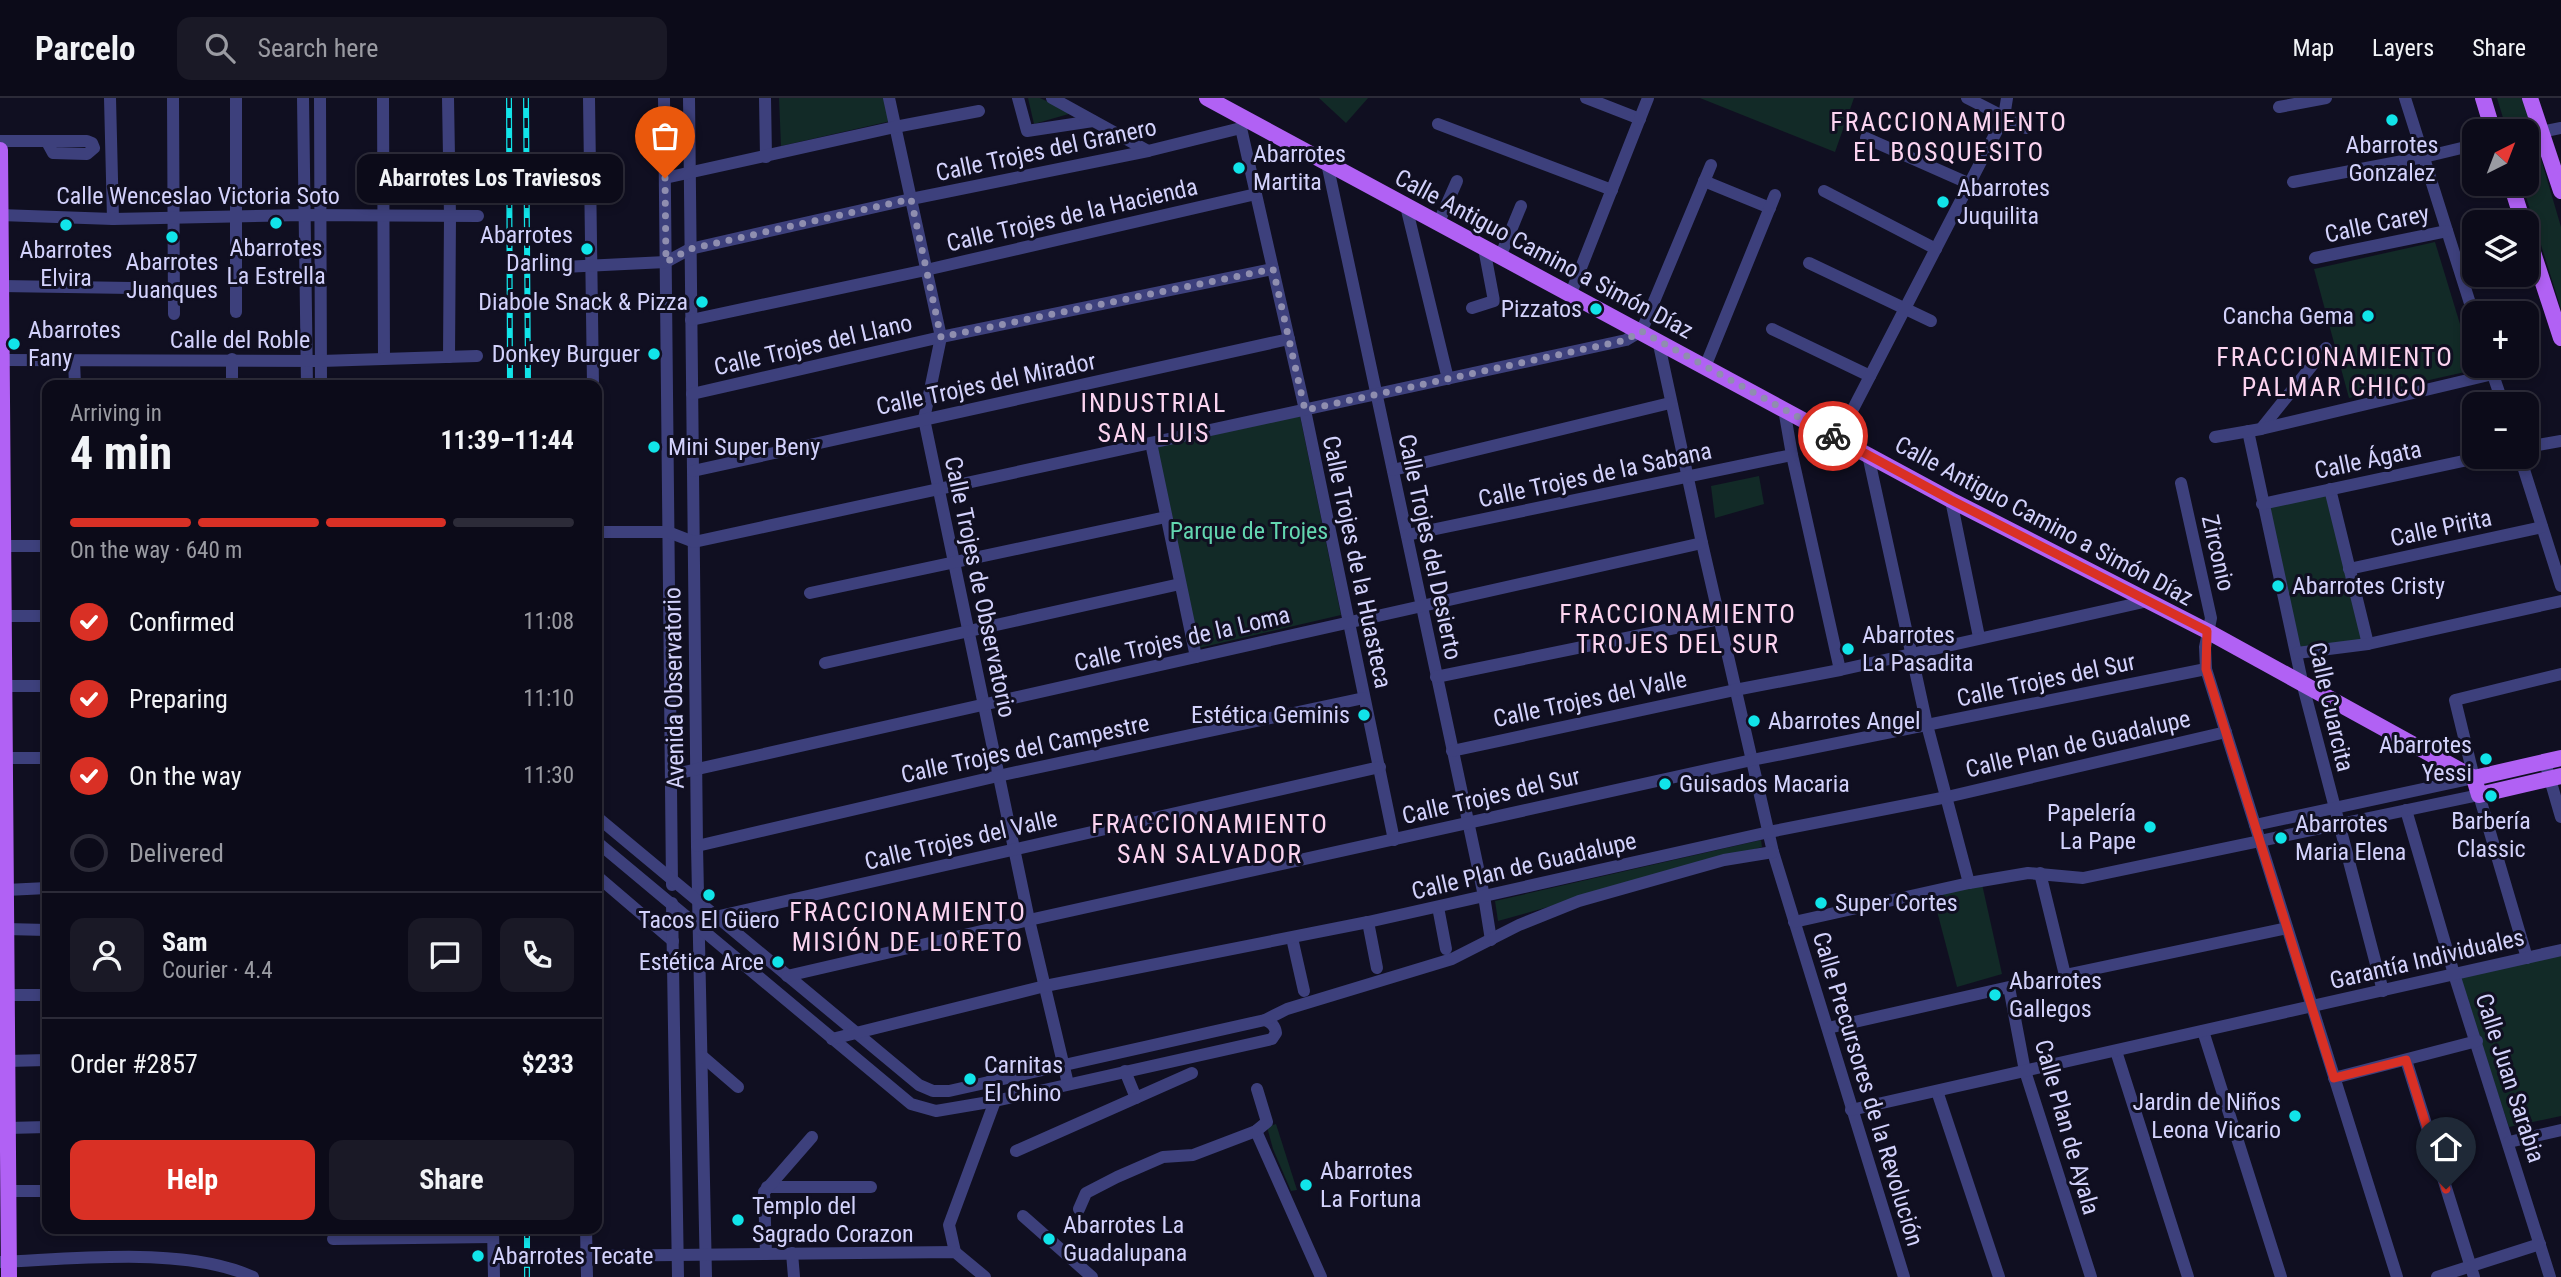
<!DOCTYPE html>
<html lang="en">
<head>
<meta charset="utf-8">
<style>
  :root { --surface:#0c0b19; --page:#1a1926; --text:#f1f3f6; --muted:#9a9ba2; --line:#2c2b38; --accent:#d93025 }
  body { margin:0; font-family:"Roboto Condensed",sans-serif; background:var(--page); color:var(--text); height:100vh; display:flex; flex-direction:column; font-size:26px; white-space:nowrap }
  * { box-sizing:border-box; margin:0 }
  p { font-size:23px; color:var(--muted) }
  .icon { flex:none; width:38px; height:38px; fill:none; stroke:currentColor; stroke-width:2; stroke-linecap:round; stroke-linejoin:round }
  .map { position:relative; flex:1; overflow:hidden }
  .panel { position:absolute; left:42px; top:282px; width:560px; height:854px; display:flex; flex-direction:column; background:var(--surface); border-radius:14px; box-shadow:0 4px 10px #0003,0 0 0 2px var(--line) }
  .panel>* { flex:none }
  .needle { width:46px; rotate:42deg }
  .fabs { position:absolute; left:2462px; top:21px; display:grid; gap:14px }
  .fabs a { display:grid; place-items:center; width:77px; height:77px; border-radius:14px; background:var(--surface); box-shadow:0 4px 10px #0003,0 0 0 2px var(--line); font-size:35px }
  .pin { position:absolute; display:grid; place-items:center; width:60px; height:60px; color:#fff; margin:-72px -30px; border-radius:50% 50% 50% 0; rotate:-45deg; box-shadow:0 0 7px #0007 }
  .pin .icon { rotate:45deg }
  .courier { position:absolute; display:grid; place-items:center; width:70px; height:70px; margin:-35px; border:5px solid #d93025; border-radius:50%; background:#fff; color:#222; box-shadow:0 2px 9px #0007 }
  .bubble { position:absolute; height:49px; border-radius:14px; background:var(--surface); box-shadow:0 4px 10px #0003,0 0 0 2px var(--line); font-size:23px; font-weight:700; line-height:49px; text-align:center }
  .headline em { font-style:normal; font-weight:700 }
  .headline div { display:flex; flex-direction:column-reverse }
  .headline { display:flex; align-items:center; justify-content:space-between; height:119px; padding:0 28px }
  h1 { font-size:46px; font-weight:700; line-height:52px }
  .bar { display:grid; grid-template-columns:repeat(4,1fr); gap:10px 7px; align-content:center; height:84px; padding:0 28px }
  .bar i { height:9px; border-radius:5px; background:var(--line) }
  .bar .current { background:var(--accent) }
  .bar p { grid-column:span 4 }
  .line { display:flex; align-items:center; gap:18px; padding:0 28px; border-top:2px solid var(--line) }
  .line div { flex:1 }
  .round { display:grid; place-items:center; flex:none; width:74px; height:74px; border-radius:14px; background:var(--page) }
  ol { padding:0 28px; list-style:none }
  li { display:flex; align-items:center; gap:21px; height:77px }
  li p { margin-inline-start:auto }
  li .icon { padding:7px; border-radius:50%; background:var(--accent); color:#fff; stroke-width:4 }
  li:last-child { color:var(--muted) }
  li i { width:38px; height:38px; border:4px solid var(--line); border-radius:50% }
  .button { display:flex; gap:14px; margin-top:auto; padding:14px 28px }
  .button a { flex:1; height:80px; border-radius:14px; background:var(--accent); color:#fff; font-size:28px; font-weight:700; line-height:80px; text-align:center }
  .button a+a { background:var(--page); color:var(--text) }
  header { display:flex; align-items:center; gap:42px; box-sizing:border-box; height:98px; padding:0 35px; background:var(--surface); border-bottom:2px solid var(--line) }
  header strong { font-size:33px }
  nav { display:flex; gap:38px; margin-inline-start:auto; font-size:24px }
  .search { width:490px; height:63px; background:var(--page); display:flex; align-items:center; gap:18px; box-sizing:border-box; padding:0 24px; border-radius:14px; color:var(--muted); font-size:26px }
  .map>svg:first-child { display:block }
</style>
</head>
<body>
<header>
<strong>Parcelo</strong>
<div class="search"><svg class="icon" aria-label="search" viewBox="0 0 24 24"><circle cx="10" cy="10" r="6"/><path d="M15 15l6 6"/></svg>Search here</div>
<nav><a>Map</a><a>Layers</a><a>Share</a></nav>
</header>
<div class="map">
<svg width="2561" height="1179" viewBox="0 0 2561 1179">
  <rect width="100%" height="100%" fill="#100f21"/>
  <g fill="#122a27">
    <path d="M779 0H885L891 23 781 48Z"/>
    <path d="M1028 0H1040L1072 15 1034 26Z"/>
    <path d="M1319 0H1368L1346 25Z"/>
    <path d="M1700 0H1854L1835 54Z"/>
    <path d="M2497 0H2523L2525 6 2561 129V211L2522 86H2527V33H2507Z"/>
    <path d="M2435 144 2474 272 2349 300 2314 171Z"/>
    <path d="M1300 318 1341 517 1199 550 1157 349Z"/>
    <path d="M1759 378 1764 406 1715 420 1711 388Z"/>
    <path d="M2328 395 2365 544 2298 554 2266 410Z"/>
    <path d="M1761 742 1762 749 1498 823 1495 803Z"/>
    <path d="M1982 786 2002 876 1957 889 1933 798Z"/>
    <path d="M2561 857V1018L2509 1029 2459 879Z"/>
    <path d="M1276 1026 1297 1092 1291 1093 1273 1051 1267 1029Z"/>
  </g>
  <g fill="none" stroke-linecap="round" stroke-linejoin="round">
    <g stroke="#3d407c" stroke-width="12">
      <path d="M110 0 113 121"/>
      <path d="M173 0 174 216"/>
      <path d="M303 0 307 287"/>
      <path d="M320 0 321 287"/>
      <path d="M383 0 384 260"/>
      <path d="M448 0 450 118 449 259"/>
      <path d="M589 0 593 287"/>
      <path d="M664 0 672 787"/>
      <path d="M689 0 697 748 706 1179"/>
      <path d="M765 0 766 59"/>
      <path d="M889 0 941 239 924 321 1029 822 1068 986"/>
      <path d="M1018 0 1027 33 1093 23"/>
      <path d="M1052 0 1148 53"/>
      <path d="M1586 0 1640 21"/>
      <path d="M1967 0 2026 30"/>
      <path d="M2405 0 2474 218"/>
      <path d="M2279 9 2326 0"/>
      <path d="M1438 26 1612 92"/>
      <path d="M1241 30 1305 312 1394 742"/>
      <path d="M2541 34 2561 30"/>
      <path d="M1866 40 1970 86"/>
      <path d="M0 43H87L92 45 94 50 87 56 53 55 47 44"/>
      <path d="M1327 65 1484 798 1491 842"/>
      <path d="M665 80 895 29 979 13"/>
      <path d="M1704 83 1770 110"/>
      <path d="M2293 84 2424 59 2474 47"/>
      <path d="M1824 93 1936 151"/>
      <path d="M1406 108 1448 281"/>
      <path d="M0 117 113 121 303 117 478 118"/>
      <path d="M1438 126 1457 83"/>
      <path d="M1500 159 1521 108"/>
      <path d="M2315 160 2447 133"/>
      <path d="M1809 165 1931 223"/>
      <path d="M563 169 666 164 690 151 911 101 1148 53 1241 30 1244 24"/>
      <path d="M1 188 132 190"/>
      <path d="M1571 195 1648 0"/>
      <path d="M1472 210 1494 203 1484 150"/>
      <path d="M236 214V0"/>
      <path d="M691 222 926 172 1256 96"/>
      <path d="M1772 231 1870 278"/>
      <path d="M1658 242 1702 445 1773 754 1904 1179"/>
      <path d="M1 262 321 263 477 258"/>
      <path d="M74 263 75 287"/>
      <path d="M2490 268 2503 306"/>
      <path d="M1705 269 1775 97"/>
      <path d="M232 287V261"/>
      <path d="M692 296 941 239 1273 171"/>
      <path d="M1784 311 1792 357 1840 572"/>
      <path d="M2261 331 2326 250"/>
      <path d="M2248 333 2303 588 2383 893"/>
      <path d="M2215 339 2261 331 2493 276"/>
      <path d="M1838 340 2004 19 2007 0"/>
      <path d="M1151 345 1196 559"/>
      <path d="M2527 349 2561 343"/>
      <path d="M1868 357 1927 627 1969 785"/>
      <path d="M2520 359 2561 488"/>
      <path d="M1393 372 1670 305"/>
      <path d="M693 373 1289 241"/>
      <path d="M2181 385 2211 520 2205 549 2206 571 2397 1179"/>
      <path d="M2330 391 2368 546"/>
      <path d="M1951 402 1979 539"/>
      <path d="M2262 406 2482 359"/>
      <path d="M597 434H668L694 444 1626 242 1641 233 1645 225 1711 67"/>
      <path d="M1407 437 1792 357"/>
      <path d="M0 448H47"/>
      <path d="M2349 471 2542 429"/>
      <path d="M810 495 1166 419"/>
      <path d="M4 518H47"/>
      <path d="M2297 555 2368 546 2561 503"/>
      <path d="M825 565 1180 486"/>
      <path d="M1436 579 1719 521"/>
      <path d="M4 588H47"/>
      <path d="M1452 653 1735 592 1840 572 2148 503"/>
      <path d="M0 663 5 660H47"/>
      <path d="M2545 664 2561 719"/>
      <path d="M671 677 1702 445"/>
      <path d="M2406 712 2454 876 2550 1179"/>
      <path d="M597 719 919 987 933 993H949L1265 922C1272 925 1275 928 1276 935L1272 941 995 1003 936 1013 911 1006 597 744"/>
      <path d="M2255 727 2474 680 2455 602 2561 576"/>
      <path d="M697 748 998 678 1364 600"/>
      <path d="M2040 775 2065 877 2287 830"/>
      <path d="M597 778 673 843"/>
      <path d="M6 792 47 790"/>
      <path d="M672 805 678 1179"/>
      <path d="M1438 809 1446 851"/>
      <path d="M715 819 1380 669"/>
      <path d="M1368 824 1377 870"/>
      <path d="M1794 824 1969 785 2028 775 2083 780 2479 697 2527 860"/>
      <path d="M6 831 47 832"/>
      <path d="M1292 840 1304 893"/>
      <path d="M787 878 1029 822 1752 662 2206 571"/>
      <path d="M7 897H47"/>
      <path d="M1265 922 1287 911 1452 861 1519 827 1579 803 1724 762 1773 754"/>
      <path d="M1828 930 2009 889 2025 973 2091 1179"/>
      <path d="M2203 933 2281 1179"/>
      <path d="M832 941 1045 888 1368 824 1769 734 1947 699 2226 634"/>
      <path d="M2116 953 2188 1179"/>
      <path d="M702 958 738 989"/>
      <path d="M2406 962 2474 1179"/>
      <path d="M7 963 47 962"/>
      <path d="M1125 973 1136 1000"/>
      <path d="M2334 980 2477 943"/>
      <path d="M1937 993 1999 1179"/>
      <path d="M1851 1012 2561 852"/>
      <path d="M8 1030 47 1029"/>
      <path d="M1256 1033 1321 1179"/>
      <path d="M2509 1044 2561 1032"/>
      <path d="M1016 1053 1192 975"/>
      <path d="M767 1089H871"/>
      <path d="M8 1093H47"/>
      <path d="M1079 1111 1086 1095 1117 1079 1163 1059 1193 1057 1256 1033 1267 1024 1257 991"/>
      <path d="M1023 1118 1092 1179"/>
      <path d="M586 1130 587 1179"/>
      <path d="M493 1131 494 1179"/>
      <path d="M333 1141 493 1139"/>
      <path d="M955 1154 949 1127 995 1003 989 984"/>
      <path d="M792 1155 794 1179"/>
      <path d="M766 1156 764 1094 812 1039"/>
      <path d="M586 1158 955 1154 985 1179"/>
      <path d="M0 1164C74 1161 186 1148 253 1179"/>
      <path d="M2437 1179 2540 1146"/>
    </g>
    <g stroke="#b161f4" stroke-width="16">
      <path d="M1207 0 1951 402 2207 533 2474 680 2479 697 2561 678"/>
      <path d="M2483 0 2493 33"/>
      <path d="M2530 0 2561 93"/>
      <path d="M0 52 9 1179"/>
      <path d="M2511 86 2523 124"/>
      <path d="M2527 136 2561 240"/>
      <path d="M2474 680 2561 660"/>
    </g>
    <defs>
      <g id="rail">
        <path d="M509 0 510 287"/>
        <path d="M526 0 528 287"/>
        <path d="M527 1130V1179"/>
      </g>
    </defs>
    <use href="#rail" stroke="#11e4e9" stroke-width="6"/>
    <use href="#rail" stroke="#100f21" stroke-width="3.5" stroke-dasharray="10" stroke-linecap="butt"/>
  </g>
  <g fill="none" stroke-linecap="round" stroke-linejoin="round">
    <path stroke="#8f8eaf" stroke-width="7" stroke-dasharray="0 12.6" d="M665 80 666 164 690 151 911 101 941 239 1273 171 1305 312 1626 242 1641 233 1833 338"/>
    <path stroke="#d93025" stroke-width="9" d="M1833 338 1951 402 2207 533 2206 571 2334 980 2406 962 2446 1091"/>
  </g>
  <g fill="#11e4e9" stroke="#100f21" stroke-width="2.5">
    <circle cx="2392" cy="22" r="7"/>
    <circle cx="1239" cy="70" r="7"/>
    <circle cx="1943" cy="104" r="7"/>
    <circle cx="276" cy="125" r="7"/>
    <circle cx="66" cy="127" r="7"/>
    <circle cx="172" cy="139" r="7"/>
    <circle cx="587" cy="151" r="7"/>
    <circle cx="702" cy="204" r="7"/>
    <circle cx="1596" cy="211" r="7"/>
    <circle cx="2368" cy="218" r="7"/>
    <circle cx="14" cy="246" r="7"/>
    <circle cx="654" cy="256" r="7"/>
    <circle cx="654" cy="349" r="7"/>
    <circle cx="2278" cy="488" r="7"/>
    <circle cx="1848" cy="551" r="7"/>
    <circle cx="1364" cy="617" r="7"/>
    <circle cx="1754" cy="623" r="7"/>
    <circle cx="2486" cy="661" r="7"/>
    <circle cx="1665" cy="686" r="7"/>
    <circle cx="2491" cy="698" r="7"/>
    <circle cx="2150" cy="729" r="7"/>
    <circle cx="2281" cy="740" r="7"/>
    <circle cx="709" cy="797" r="7"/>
    <circle cx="1821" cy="805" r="7"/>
    <circle cx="778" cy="864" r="7"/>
    <circle cx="1995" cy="897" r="7"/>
    <circle cx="970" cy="981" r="7"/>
    <circle cx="2295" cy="1018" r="7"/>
    <circle cx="1306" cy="1087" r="7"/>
    <circle cx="738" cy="1122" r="7"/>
    <circle cx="1049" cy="1141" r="7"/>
    <circle cx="478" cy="1158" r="7"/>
  </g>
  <g text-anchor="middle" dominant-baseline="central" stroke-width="6" stroke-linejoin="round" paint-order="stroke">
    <g font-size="24" fill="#d3d2fc" stroke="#100f21" text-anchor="start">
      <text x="2392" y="47" text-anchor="middle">Abarrotes<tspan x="2392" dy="28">Gonzalez</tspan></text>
      <text x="1253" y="56">Abarrotes<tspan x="1253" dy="28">Martita</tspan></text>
      <text x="1957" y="90">Abarrotes<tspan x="1957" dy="28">Juquilita</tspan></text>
      <text x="573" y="137" text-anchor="end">Abarrotes<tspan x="573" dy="28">Darling</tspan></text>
      <text x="276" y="150" text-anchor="middle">Abarrotes<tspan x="276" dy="28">La Estrella</tspan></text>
      <text x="66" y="152" text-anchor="middle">Abarrotes<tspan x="66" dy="28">Elvira</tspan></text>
      <text x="172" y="164" text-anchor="middle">Abarrotes<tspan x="172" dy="28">Juanques</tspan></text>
      <text x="688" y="204" text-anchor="end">Diabole Snack &amp; Pizza</text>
      <text x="1582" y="211" text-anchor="end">Pizzatos</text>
      <text x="2354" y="218" text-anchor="end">Cancha Gema</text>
      <text x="28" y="232">Abarrotes<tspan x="28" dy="28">Fany</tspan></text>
      <text x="640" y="256" text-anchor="end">Donkey Burguer</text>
      <text x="668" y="349">Mini Super Beny</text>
      <text x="2292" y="488">Abarrotes Cristy</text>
      <text x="1862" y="537">Abarrotes<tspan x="1862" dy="28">La Pasadita</tspan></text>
      <text x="1350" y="617" text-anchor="end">Estética Geminis</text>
      <text x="1768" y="623">Abarrotes Angel</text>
      <text x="2472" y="647" text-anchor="end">Abarrotes<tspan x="2472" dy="28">Yessi</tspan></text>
      <text x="1679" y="686">Guisados Macaria</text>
      <text x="2136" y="715" text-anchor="end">Papelería<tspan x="2136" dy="28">La Pape</tspan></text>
      <text x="2491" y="723" text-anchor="middle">Barbería<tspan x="2491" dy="28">Classic</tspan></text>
      <text x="2295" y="726">Abarrotes<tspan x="2295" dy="28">Maria Elena</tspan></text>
      <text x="1835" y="805">Super Cortes</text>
      <text x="709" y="822" text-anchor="middle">Tacos El Güero</text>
      <text x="764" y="864" text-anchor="end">Estética Arce</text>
      <text x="2009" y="883">Abarrotes<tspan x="2009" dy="28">Gallegos</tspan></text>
      <text x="984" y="967">Carnitas<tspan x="984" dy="28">El Chino</tspan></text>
      <text x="2281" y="1004" text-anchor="end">Jardin de Niños<tspan x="2281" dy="28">Leona Vicario</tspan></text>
      <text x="1320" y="1073">Abarrotes<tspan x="1320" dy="28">La Fortuna</tspan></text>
      <text x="752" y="1108">Templo del<tspan x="752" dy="28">Sagrado Corazon</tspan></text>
      <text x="1063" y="1127">Abarrotes La<tspan x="1063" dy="28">Guadalupana</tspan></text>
      <text x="492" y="1158">Abarrotes Tecate</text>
    </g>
    <g font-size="24" fill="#d3d2fc" stroke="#100f21">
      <text transform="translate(1046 52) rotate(-12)">Calle Trojes del Granero</text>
      <text x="198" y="98">Calle Wenceslao Victoria Soto</text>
      <text transform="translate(1072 117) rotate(-13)">Calle Trojes de la Hacienda</text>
      <text transform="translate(2377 126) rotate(-12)">Calle Carey</text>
      <text transform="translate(1544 156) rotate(28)">Calle Antiguo Camino a Simón Díaz</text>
      <text x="240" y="242">Calle del Roble</text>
      <text transform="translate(813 247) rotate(-13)">Calle Trojes del Llano</text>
      <text transform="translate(986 286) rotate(-12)">Calle Trojes del Mirador</text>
      <text transform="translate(2368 362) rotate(-12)">Calle Ágata</text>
      <text transform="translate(1595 377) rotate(-12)">Calle Trojes de la Sabana</text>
      <text transform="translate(2044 423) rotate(28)">Calle Antiguo Camino a Simón Díaz</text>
      <text transform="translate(2441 430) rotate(-12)">Calle Pirita</text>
      <text transform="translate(1430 449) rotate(78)">Calle Trojes del Desierto</text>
      <text transform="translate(2218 455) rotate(77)">Zirconio</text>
      <text transform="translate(1357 464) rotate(78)">Calle Trojes de la Huasteca</text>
      <text transform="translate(980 489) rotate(78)">Calle Trojes de Observatorio</text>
      <text transform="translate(1182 541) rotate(-13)">Calle Trojes de la Loma</text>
      <text transform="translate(2046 582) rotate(-12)">Calle Trojes del Sur</text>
      <text transform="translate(674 590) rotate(-91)">Avenida Observatorio</text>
      <text transform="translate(1590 601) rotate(-12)">Calle Trojes del Valle</text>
      <text transform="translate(2331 609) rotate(77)">Calle Cuarcita</text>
      <text transform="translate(2078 646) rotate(-13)">Calle Plan de Guadalupe</text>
      <text transform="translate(1025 651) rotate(-12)">Calle Trojes del Campestre</text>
      <text transform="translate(1491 698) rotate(-13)">Calle Trojes del Sur</text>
      <text transform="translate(961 742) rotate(-13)">Calle Trojes del Valle</text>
      <text transform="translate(1524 768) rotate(-13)">Calle Plan de Guadalupe</text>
      <text transform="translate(2427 861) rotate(-13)">Garantía Individuales</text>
      <text transform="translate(2510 980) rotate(72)">Calle Juan Sarabia</text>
      <text transform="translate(1868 991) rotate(73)">Calle Precursores de la Revolución</text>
      <text transform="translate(2067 1029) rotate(74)">Calle Plan de Ayala</text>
    </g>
    <g font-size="24" fill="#63d6b0" stroke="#100f21">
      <text x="1249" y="433">Parque de Trojes</text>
    </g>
    <g font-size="26" letter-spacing="2" fill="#fcd4f0" stroke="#100f21">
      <text x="1949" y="24">FRACCIONAMIENTO<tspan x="1949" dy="30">EL BOSQUESITO</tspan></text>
      <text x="2335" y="259">FRACCIONAMIENTO<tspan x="2335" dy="30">PALMAR CHICO</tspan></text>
      <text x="1154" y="305">INDUSTRIAL<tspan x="1154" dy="30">SAN LUIS</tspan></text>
      <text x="1678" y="516">FRACCIONAMIENTO<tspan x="1678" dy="30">TROJES DEL SUR</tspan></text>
      <text x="1210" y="726">FRACCIONAMIENTO<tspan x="1210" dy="30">SAN SALVADOR</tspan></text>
      <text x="908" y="814">FRACCIONAMIENTO<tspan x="908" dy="30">MISIÓN DE LORETO</tspan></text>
    </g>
  </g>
</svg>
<div class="fabs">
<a><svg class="needle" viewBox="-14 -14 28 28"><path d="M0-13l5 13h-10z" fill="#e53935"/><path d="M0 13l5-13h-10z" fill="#9a9ba2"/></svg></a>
<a><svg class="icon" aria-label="layers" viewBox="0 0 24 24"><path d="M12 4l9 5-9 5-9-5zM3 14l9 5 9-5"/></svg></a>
<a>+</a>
<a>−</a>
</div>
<div class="pin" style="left:665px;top:80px;background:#ea580c"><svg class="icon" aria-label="bag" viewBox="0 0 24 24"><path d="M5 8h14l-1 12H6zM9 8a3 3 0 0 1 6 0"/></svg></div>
<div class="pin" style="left:2446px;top:1091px;background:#1f2937"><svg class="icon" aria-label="home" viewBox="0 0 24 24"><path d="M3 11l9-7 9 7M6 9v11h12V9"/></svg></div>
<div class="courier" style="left:1833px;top:338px"><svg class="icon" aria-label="bike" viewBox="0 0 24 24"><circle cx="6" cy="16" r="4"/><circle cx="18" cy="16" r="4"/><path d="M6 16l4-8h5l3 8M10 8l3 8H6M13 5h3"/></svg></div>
<div class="bubble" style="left:357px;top:56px;width:266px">Abarrotes Los Traviesos</div>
<section class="panel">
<div class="headline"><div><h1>4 min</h1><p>Arriving in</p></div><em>11:39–11:44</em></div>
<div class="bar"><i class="current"></i><i class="current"></i><i class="current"></i><i></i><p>On the way · 640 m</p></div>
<ol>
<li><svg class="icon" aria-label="check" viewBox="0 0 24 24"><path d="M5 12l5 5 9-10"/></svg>Confirmed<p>11:08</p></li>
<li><svg class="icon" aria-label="check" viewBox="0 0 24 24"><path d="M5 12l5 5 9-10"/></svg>Preparing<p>11:10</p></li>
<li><svg class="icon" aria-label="check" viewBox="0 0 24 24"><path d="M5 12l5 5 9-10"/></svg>On the way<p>11:30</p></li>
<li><i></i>Delivered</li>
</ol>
<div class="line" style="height:126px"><a class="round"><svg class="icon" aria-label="person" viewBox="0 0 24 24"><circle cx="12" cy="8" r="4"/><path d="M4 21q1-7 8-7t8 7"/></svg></a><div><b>Sam</b><p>Courier · 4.4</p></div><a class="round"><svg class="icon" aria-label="chat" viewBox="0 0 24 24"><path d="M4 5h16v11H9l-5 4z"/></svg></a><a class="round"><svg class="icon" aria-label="phone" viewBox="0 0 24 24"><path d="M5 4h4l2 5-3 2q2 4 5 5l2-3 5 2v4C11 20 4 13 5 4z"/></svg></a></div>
<div class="line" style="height:91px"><div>Order #2857</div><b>$233</b></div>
<div class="button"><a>Help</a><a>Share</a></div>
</section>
</div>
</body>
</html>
